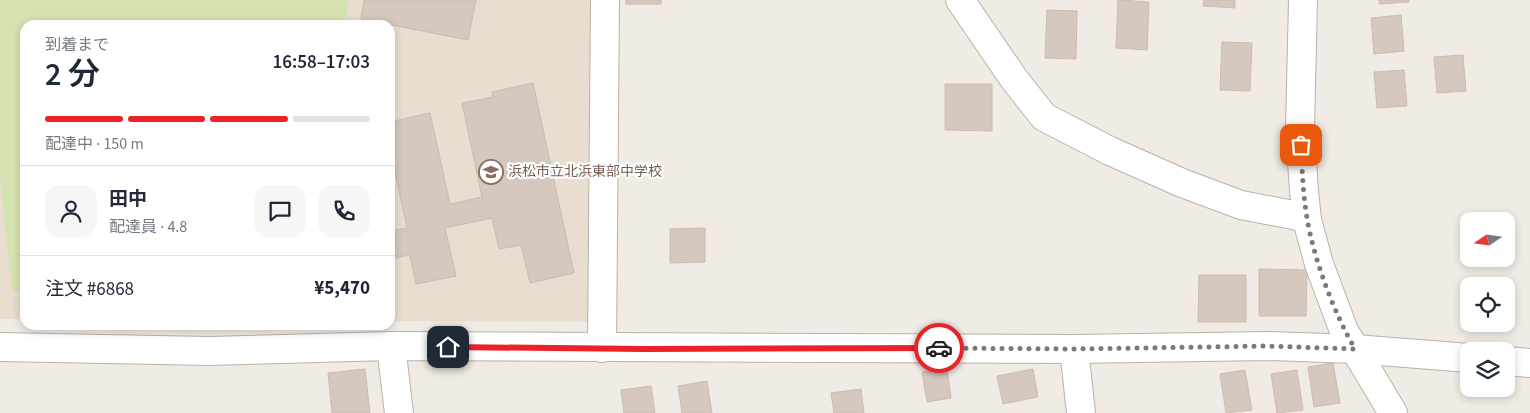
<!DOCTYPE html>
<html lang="ja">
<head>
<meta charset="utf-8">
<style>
  :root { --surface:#fff; --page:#f6f6f7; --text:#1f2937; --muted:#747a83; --line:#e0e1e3; --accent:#ea2329 }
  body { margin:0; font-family:"Source Sans 3","Noto Sans JP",sans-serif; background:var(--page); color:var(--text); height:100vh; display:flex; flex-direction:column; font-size:19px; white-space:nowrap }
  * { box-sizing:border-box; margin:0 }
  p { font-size:16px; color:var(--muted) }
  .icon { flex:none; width:28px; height:28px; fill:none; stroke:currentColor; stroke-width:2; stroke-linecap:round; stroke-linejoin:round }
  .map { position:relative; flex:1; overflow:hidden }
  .details { position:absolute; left:20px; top:20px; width:375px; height:310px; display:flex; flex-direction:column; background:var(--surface); border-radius:15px; box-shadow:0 2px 8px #0003 }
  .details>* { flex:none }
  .needle { width:32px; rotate:257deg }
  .controls { position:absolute; left:1460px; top:212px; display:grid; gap:10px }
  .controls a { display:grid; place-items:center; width:55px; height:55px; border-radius:10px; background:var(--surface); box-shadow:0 2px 8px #0003; font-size:25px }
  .pin { position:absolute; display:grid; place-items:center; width:42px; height:42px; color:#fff; margin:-21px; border-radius:10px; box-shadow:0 2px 8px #0006 }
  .courier { position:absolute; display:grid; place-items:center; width:50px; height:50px; margin:-25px; border:4px solid #ea2329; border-radius:50%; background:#fff; color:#222; box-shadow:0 1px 6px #0007 }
  .overview em { font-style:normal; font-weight:600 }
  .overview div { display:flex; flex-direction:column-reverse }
  .overview { display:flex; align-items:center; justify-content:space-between; height:85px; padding:0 25px }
  h1 { font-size:32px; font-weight:600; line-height:38px }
  .bar { display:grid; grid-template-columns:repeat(4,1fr); gap:8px 5px; align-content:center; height:60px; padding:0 25px }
  .bar i { height:6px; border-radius:4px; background:var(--line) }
  .bar .selected { background:var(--accent) }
  .bar p { grid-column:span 4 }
  .line { display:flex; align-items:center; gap:12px; padding:0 25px; border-top:1px solid var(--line) }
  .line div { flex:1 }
  .round { display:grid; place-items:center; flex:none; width:52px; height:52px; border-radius:15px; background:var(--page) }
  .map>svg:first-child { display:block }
</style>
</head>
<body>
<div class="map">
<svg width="1530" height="413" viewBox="0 0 1530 413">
  <rect width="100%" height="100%" fill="#f1ebe5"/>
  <path fill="#e9ddcf" d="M0 0H593L592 322 390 321V25H25V319H0Z"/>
  <path fill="#d5e3b0" d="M0 0H349L344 25H25V292H12L0 178Z"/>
  <g fill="#d5c8be" stroke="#ccbbaf">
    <path d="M364 0H476L468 40 361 19Z"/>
    <rect x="626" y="0" width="35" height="4"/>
    <path d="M1118 0 1149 2 1147 50 1116 48Z"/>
    <path d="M1204 0H1235V8L1203 6Z"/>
    <path d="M1379 0H1409V2L1379 4Z"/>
    <path d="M1047 10 1077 11 1076 59 1045 58Z"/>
    <path d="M1401 15 1404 51 1374 54 1371 18Z"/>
    <path d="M1222 42 1252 43 1250 91 1220 90Z"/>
    <path d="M1463 55 1466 91 1437 93 1434 57Z"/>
    <path d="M1404 70 1407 106 1377 108 1374 72Z"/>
    <path d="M533 83 574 273 530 283 521 245 499 249 492 218 445 228 456 276 416 284 410 255 390 259V231L407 228 391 154H390V122L430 113 450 204 482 197 462 103 493 97 492 92Z"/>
    <path d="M945 84H992V131L945 130Z"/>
    <path d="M705 228V262L670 263V229Z"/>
    <path d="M1259 269 1307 270 1306 316H1259Z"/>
    <path d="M1199 275H1246V322H1198Z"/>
    <path d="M1333 363 1340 403 1314 407 1308 367Z"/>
    <path d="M365 369 370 413H332L328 373Z"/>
    <path d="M947 369 951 398 927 402 922 372Z"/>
    <path d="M1033 369 1038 397 1003 404 997 376Z"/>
    <path d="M1245 370 1252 410 1226 413 1220 374Z"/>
    <path d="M1297 370 1303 410 1277 413 1271 374Z"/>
    <path d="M707 381 712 413H682L678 386Z"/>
    <path d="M651 386 655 413H624L621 390Z"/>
    <path d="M861 389 864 413H834L831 393Z"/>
  </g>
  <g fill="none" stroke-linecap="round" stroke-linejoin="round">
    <defs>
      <g id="minor">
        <path d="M960 0 1014 79 1044 117 1110 151 1182 183 1241 205 1298 216 1307 220"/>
        <path d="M1303 0 1300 130 1304 191 1307 220 1319 264 1344 331 1393 413"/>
        <path d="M391 346 399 413"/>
        <path d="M0 347 209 351 391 346 1074 349 1268 346 1355 349 1469 358"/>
        <path d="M602 348 605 0"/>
        <path d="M1074 349 1081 413"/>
        <path d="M1506 361 1530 363"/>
      </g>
    </defs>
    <use href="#minor" stroke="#bbb1a8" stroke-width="30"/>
    <use href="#minor" stroke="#fff" stroke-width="28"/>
  </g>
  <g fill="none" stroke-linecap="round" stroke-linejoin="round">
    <path stroke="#807973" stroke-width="5" stroke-dasharray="0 9" d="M939 348 1074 349 1268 346 1355 349C1334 313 1314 260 1307 218 1303 194 1302 170 1301 145"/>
    <path stroke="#ea2329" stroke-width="6" d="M448 347 644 349 939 348"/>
  </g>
  <defs>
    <symbol id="school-ring" viewBox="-11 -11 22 22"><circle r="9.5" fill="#fff" stroke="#8d6e63" stroke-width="1.5"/><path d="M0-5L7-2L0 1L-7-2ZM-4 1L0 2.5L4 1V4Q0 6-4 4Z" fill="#8d6e63"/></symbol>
  </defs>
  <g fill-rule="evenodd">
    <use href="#school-ring" x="477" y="158" width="28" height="28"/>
  </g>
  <g text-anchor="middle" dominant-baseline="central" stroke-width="4.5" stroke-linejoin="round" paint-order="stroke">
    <g font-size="14" fill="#785e54" stroke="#fff" text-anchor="start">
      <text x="508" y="172">浜松市立北浜東部中学校</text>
    </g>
  </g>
</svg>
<div class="controls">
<a><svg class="needle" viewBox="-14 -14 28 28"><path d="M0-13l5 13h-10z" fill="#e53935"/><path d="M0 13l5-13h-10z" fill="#747a83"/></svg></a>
<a><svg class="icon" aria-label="locate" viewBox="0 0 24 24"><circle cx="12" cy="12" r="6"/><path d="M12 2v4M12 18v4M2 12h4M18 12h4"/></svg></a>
<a><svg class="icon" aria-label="layers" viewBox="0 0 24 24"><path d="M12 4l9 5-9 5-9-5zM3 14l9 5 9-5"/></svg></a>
</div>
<div class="pin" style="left:1301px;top:145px;background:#ea580c"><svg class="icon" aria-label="bag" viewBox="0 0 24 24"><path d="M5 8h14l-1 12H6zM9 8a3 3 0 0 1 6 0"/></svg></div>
<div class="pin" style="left:448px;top:347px;background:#1f2937"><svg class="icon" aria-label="home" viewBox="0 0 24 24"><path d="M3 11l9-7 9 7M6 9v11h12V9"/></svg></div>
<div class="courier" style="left:939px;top:348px"><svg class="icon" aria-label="car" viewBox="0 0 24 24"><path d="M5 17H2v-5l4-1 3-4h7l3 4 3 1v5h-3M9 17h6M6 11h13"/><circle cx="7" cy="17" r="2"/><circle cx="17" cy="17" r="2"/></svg></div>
<section class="details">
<div class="overview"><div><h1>2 分</h1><p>到着まで</p></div><em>16:58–17:03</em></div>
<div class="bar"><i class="selected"></i><i class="selected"></i><i class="selected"></i><i></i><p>配達中 · 150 m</p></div>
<div class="line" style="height:90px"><a class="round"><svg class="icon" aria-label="person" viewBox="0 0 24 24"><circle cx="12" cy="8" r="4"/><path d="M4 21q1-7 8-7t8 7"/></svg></a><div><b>田中</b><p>配達員 · 4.8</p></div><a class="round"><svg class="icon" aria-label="chat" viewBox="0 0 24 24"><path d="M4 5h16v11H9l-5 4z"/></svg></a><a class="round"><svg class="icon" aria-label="phone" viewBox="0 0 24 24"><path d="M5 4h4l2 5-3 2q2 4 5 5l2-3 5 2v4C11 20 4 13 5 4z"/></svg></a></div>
<div class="line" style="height:65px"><div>注文 #6868</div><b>¥5,470</b></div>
</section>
</div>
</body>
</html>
